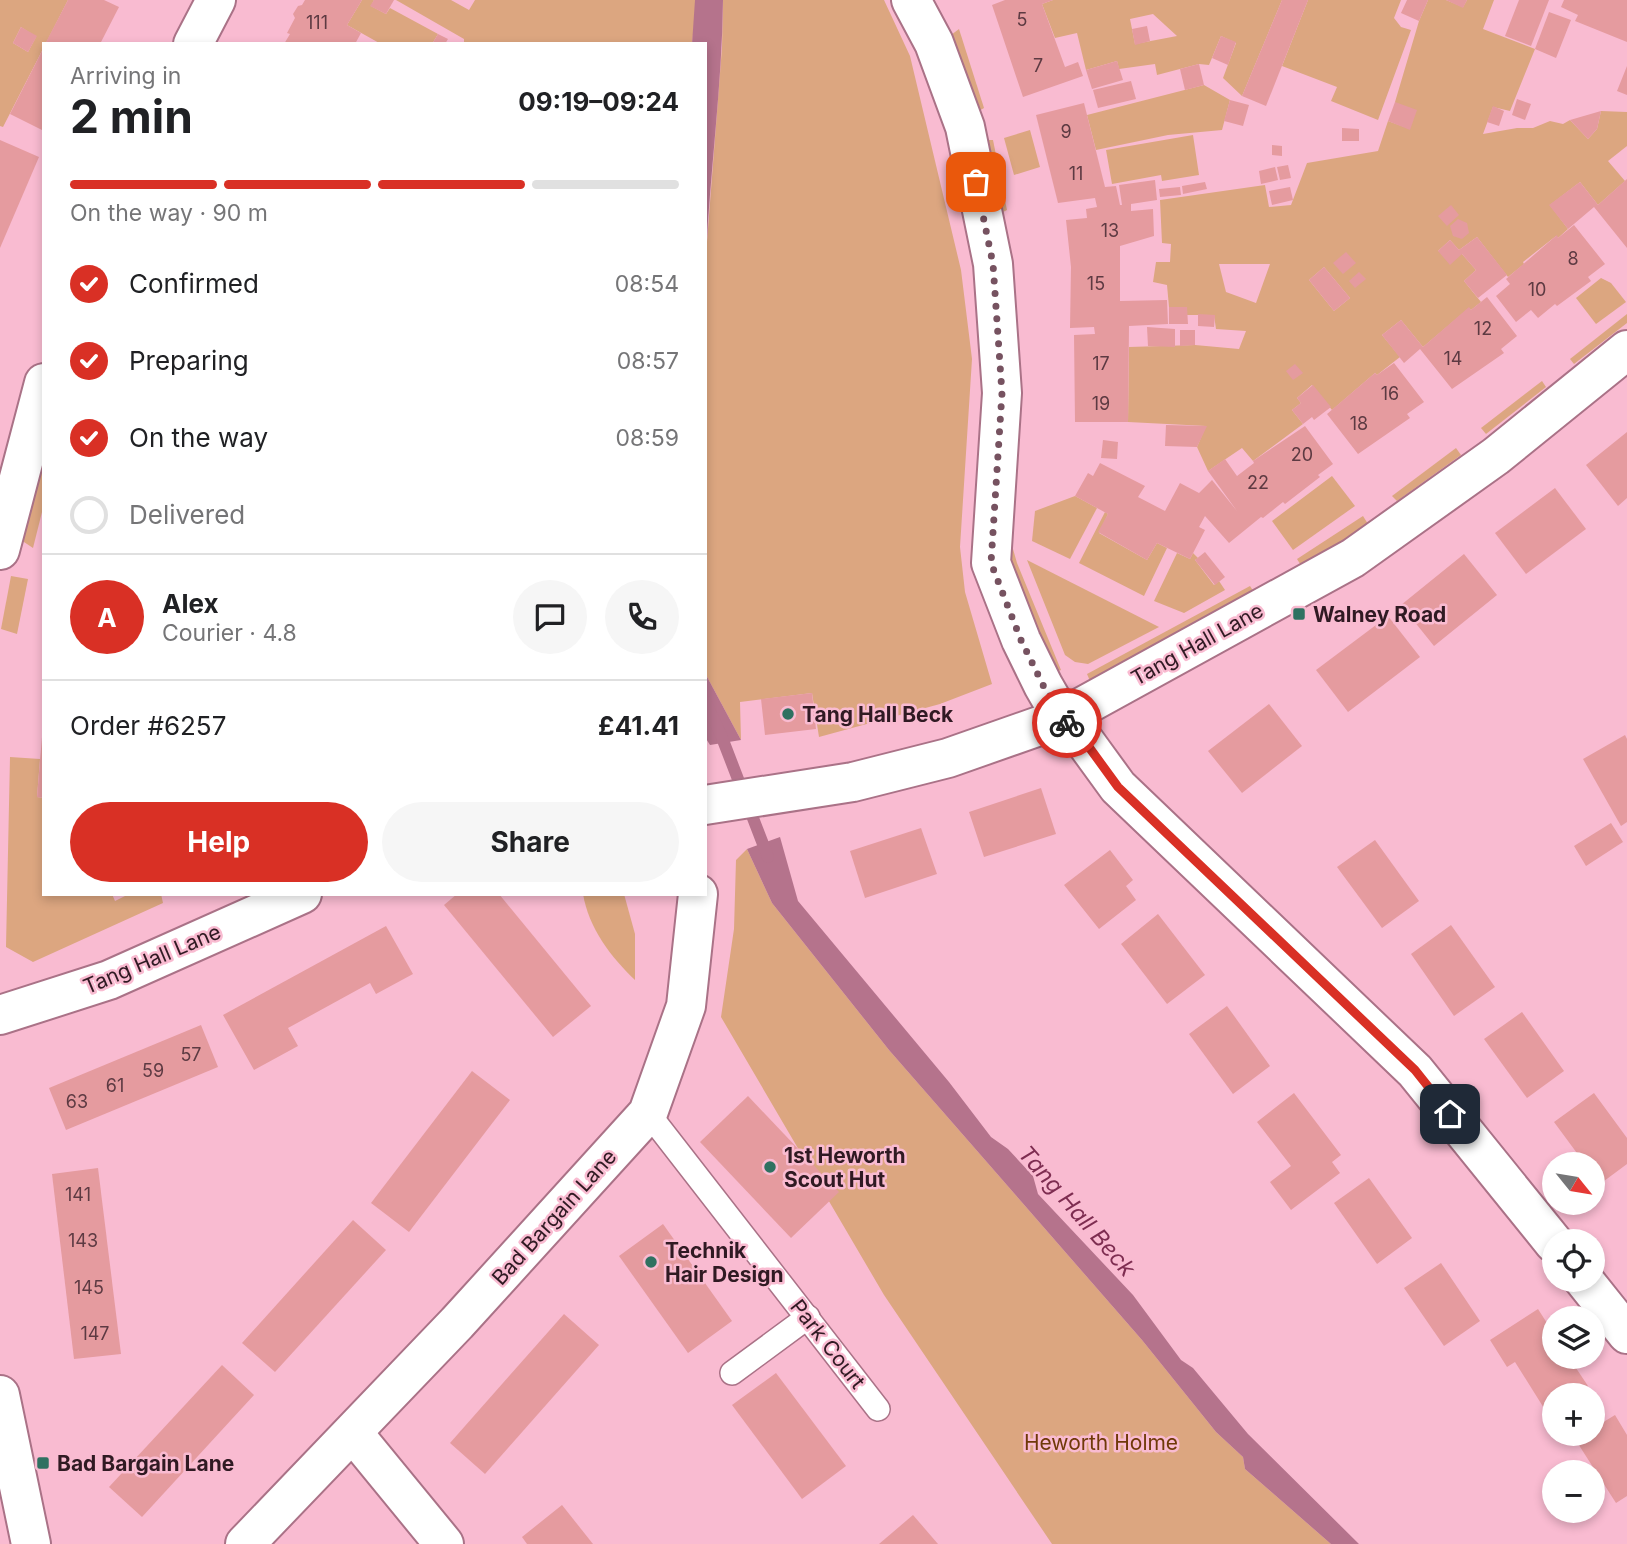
<!DOCTYPE html>
<html lang="en">
<head>
<meta charset="utf-8">
<style>
  :root { --surface:#fff; --page:#f6f6f6; --text:#202124; --muted:#757577; --line:#e0e0e0; --accent:#d93025 }
  body { margin:0; font-family:Inter,sans-serif; background:var(--page); color:var(--text); height:100vh; display:flex; flex-direction:column; font-size:26px; white-space:nowrap }
  * { box-sizing:border-box; margin:0 }
  p { font-size:23px; color:var(--muted) }
  .icon { flex:none; width:38px; height:38px; fill:none; stroke:currentColor; stroke-width:2; stroke-linecap:round; stroke-linejoin:round }
  .map { position:relative; flex:1; overflow:hidden }
  .drawer { position:absolute; left:42px; top:42px; width:665px; height:854px; display:flex; flex-direction:column; background:var(--surface); border-radius:0px; box-shadow:0 4px 10px #0003 }
  .drawer>* { flex:none }
  .needle { width:46px; rotate:120deg }
  .controls { position:absolute; left:1542px; top:1152px; display:grid; gap:14px }
  .controls a { display:grid; place-items:center; width:63px; height:63px; border-radius:50%; background:var(--surface); box-shadow:0 4px 10px #0003; font-size:35px }
  .pin { position:absolute; display:grid; place-items:center; width:60px; height:60px; color:#fff; margin:-30px; border-radius:14px; box-shadow:0 4px 10px #0006 }
  .courier { position:absolute; display:grid; place-items:center; width:70px; height:70px; margin:-35px; border:5px solid #d93025; border-radius:50%; background:#fff; color:#222; box-shadow:0 2px 9px #0007 }
  .head em { font-style:normal; font-weight:700 }
  .head div { display:flex; flex-direction:column-reverse }
  .head { display:flex; align-items:center; justify-content:space-between; height:119px; padding:0 28px }
  h1 { font-size:46px; font-weight:700; line-height:52px }
  .bar { display:grid; grid-template-columns:repeat(4,1fr); gap:10px 7px; align-content:center; height:84px; padding:0 28px }
  .bar i { height:9px; border-radius:5px; background:var(--line) }
  .bar .current { background:var(--accent) }
  .bar p { grid-column:span 4 }
  .line { display:flex; align-items:center; gap:18px; padding:0 28px; border-top:2px solid var(--line) }
  .line div { flex:1 }
  .round { display:grid; place-items:center; flex:none; width:74px; height:74px; border-radius:37px; background:var(--page) }
  ol { padding:0 28px; list-style:none }
  li { display:flex; align-items:center; gap:21px; height:77px }
  li p { margin-inline-start:auto }
  li .icon { padding:7px; border-radius:50%; background:var(--accent); color:#fff; stroke-width:4 }
  li:last-child { color:var(--muted) }
  li i { width:38px; height:38px; border:4px solid var(--line); border-radius:50% }
  .action { display:flex; gap:14px; margin-top:auto; padding:14px 28px }
  .action a { flex:1; height:80px; border-radius:42px; background:var(--accent); color:#fff; font-size:28px; font-weight:700; line-height:80px; text-align:center }
  .action a+a { background:var(--page); color:var(--text) }
  .map>svg:first-child { display:block }
</style>
</head>
<body>
<div class="map">
<svg width="1627" height="1544" viewBox="0 0 1627 1544">
  <rect width="100%" height="100%" fill="#f9bbd1"/>
  <g fill="#dca680" fill-rule="evenodd">
    <path d="M0 0H68L3 127 0 126ZM21 27 36 37 28 52 13 43Z"/>
    <path d="M362 0H374L371 6 386 14 390 8 438 34 432 44H381L347 25Z"/>
    <path d="M396 0H451L469 10 475 0H695L696 7 692 44H464V39Z"/>
    <path d="M723 0H884L910 56 961 270 972 359 960 547 965 592 992 684 940 704 819 737 812 693 740 702 741 740 705 673 706 255 722 47Z"/>
    <path d="M1053 0H1282L1242 96 1223 78 1236 43 1221 36 1209 65 1199 64 1157 75 1155 64 1119 69 1117 61 1086 70 1077 33 1055 38 1042 4ZM1153 14 1177 36 1135 44 1130 19Z"/>
    <path d="M1308 0H1401L1394 18 1401 27 1411 30 1378 120 1331 101 1337 87 1282 66Z"/>
    <path d="M1428 0H1446L1463 7 1467 0H1494L1483 29 1535 49 1510 111 1493 107 1483 134 1517 128H1533L1550 121 1563 124 1570 120 1588 139 1597 129 1601 111 1627 112V146L1608 161 1625 181 1598 205 1580 182 1550 205 1568 229 1558 238 1556 236 1523 262 1524 264 1508 277 1477 237 1459 250 1450 240 1438 251 1462 254 1476 270 1464 281 1481 302 1471 310 1469 308 1423 347 1401 320 1382 335 1400 357 1377 375 1375 373 1332 410 1312 385 1297 398 1301 403 1292 410 1303 424 1253 461 1242 448 1208 471 1197 447 1206 426 1128 422 1129 347 1195 345 1239 349 1246 331 1216 329 1214 315H1187V307H1169L1167 285 1153 282 1156 262H1170L1171 244 1162 243 1160 200 1265 185 1269 207 1291 205 1307 163 1378 151 1388 121 1410 129 1395 102 1419 21ZM1219 264H1270L1256 303 1226 292ZM1324 267 1350 298 1334 311 1309 280Z"/>
    <path d="M959 29 984 108 977 112 951 35Z"/>
    <path d="M1204 85 1230 100 1222 130 1168 135 1096 150 1087 115Z"/>
    <path d="M1030 130 1040 167 1014 175 1004 138Z"/>
    <path d="M1193 135 1199 175 1162 181 1161 175 1112 184 1106 150Z"/>
    <path d="M986 140H993L1007 210 1001 213Z"/>
    <path d="M1601 278 1611 283 1626 302 1596 324 1576 298Z"/>
    <path d="M1627 314V323L1574 364 1570 359Z"/>
    <path d="M1542 381 1546 387 1486 434 1481 428Z"/>
    <path d="M44 440V504L33 548 18 538Z"/>
    <path d="M1456 448 1461 455 1397 501 1392 496Z"/>
    <path d="M1332 476 1355 506 1293 550 1272 521Z"/>
    <path d="M1075 496 1097 508 1070 559 1032 541 1035 511Z"/>
    <path d="M1105 512 1108 514 1099 533 1147 560 1157 543 1167 548 1144 596 1079 563Z"/>
    <path d="M1363 516 1368 524 1302 567 1297 559Z"/>
    <path d="M1011 542 1017 563 1061 670 1051 674 1008 566Z"/>
    <path d="M1177 553 1190 559 1193 553 1198 558 1195 560 1214 585 1219 581 1225 590 1184 613 1154 601Z"/>
    <path d="M1027 560 1159 627 1088 664 1075 662 1065 655Z"/>
    <path d="M11 576 28 579 17 634 1 629Z"/>
    <path d="M1250 586 1254 592 1099 679 1090 681 1087 674Z"/>
    <path d="M10 757 40 759 37 797 44 798V894H112L115 901 129 894H161L163 903 33 962 6 947Z"/>
    <path d="M747 849 772 903 889 1050 1142 1340 1216 1432 1243 1457 1245 1469 1331 1544H1052L884 1295 721 1017 734 929 736 860Z"/>
    <path d="M583 894H624L635 934V980C611 957 589 929 583 894Z"/>
  </g>
  <g fill="#b5738c">
    <path d="M695 0H723C722 93 708 185 705 278V44H692Z"/>
    <path d="M705 673 741 740 710 745 705 737Z"/>
    <path d="M780 837 798 901 949 1082 991 1137 1008 1149 1033 1176 1038 1194 1133 1295 1181 1360 1193 1368 1248 1434 1359 1544H1331L1245 1469 1243 1457 1216 1432 1142 1340 889 1050 772 903 747 849Z"/>
  </g>
  <g fill="none" stroke-linecap="round" stroke-linejoin="round">
    <path stroke="#b5738c" stroke-width="12" d="M705 701 721 735 768 857"/>
  </g>
  <g fill="#e59b9f">
    <path d="M68 0H104L119 7 100 44H45Z"/>
    <path d="M305 0H362L347 25 361 33 355 44H284L290 34 287 33 295 18 293 14 298 6 302 5Z"/>
    <path d="M374 0H394L386 14 370 6Z"/>
    <path d="M1005 0H1053L1042 4 1065 67 1078 62 1083 76 1023 97 992 5Z"/>
    <path d="M1282 0H1308L1266 106 1242 96Z"/>
    <path d="M1407 0H1428L1419 21 1401 13Z"/>
    <path d="M1446 0H1467L1463 8Z"/>
    <path d="M1519 0H1549L1531 46 1505 36Z"/>
    <path d="M1564 0H1627V42L1575 21 1578 15 1561 7Z"/>
    <path d="M1549 12 1571 20 1556 58 1535 49Z"/>
    <path d="M1147 26 1150 41 1135 45 1132 29Z"/>
    <path d="M21 27 37 36 28 52 13 43Z"/>
    <path d="M438 34 448 39 445 44H432Z"/>
    <path d="M1221 36 1236 42 1228 65 1212 58Z"/>
    <path d="M44 47V131L10 114Z"/>
    <path d="M1117 61 1123 80 1092 89 1086 70Z"/>
    <path d="M1199 64 1204 85 1185 90 1180 69Z"/>
    <path d="M1627 66V95L1617 91Z"/>
    <path d="M1131 81 1136 99 1098 108 1093 90Z"/>
    <path d="M1517 99 1531 104 1525 120 1512 115Z"/>
    <path d="M1230 100 1249 105 1243 126 1224 121Z"/>
    <path d="M1395 102 1417 110 1410 130 1388 121Z"/>
    <path d="M1084 103 1105 187 1116 186 1120 205H1122L1119 185 1155 180 1157 200 1131 204V211L1153 209 1154 236 1120 246V301L1167 300 1168 324 1129 326 1128 422H1075L1074 335 1095 334 1094 327 1070 328 1071 267 1066 220 1087 218 1086 209 1097 207 1095 198 1058 203 1036 115Z"/>
    <path d="M1493 106 1504 111 1499 126 1487 122Z"/>
    <path d="M1601 111 1597 129 1588 139 1570 120Z"/>
    <path d="M1342 128 1359 129V141H1342Z"/>
    <path d="M0 140 39 157 0 248Z"/>
    <path d="M1272 145 1282 146V156L1272 155Z"/>
    <path d="M1288 165 1291 178 1280 180 1277 167Z"/>
    <path d="M1275 167 1278 180 1261 184 1259 171Z"/>
    <path d="M1627 179V248L1594 207 1568 229 1549 205 1580 182 1598 205Z"/>
    <path d="M1205 182 1207 189 1183 194 1182 186Z"/>
    <path d="M1180 187 1181 195 1160 197 1159 189Z"/>
    <path d="M1290 187 1293 200 1272 205 1269 191Z"/>
    <path d="M1451 205 1459 215 1447 226 1438 216Z"/>
    <path d="M1458 219 1467 223 1469 233 1462 239 1453 236 1450 226Z"/>
    <path d="M1574 225 1605 264 1588 277 1591 281 1557 306 1555 304 1538 318 1531 310 1516 322 1496 296 1510 284 1506 279 1557 235 1558 238Z"/>
    <path d="M1477 237 1507 275 1478 298 1464 281 1476 270 1462 254 1450 265 1438 251 1450 240 1459 250Z"/>
    <path d="M1346 252 1356 263 1343 274 1333 263Z"/>
    <path d="M1324 267 1350 298 1334 311 1309 280Z"/>
    <path d="M1359 272 1366 279 1355 288 1349 281Z"/>
    <path d="M1487 297 1517 336 1501 349 1504 353 1452 389 1420 349 1404 363 1382 335 1401 320 1423 347 1469 307 1471 310Z"/>
    <path d="M1169 307H1187L1188 324H1169Z"/>
    <path d="M1198 314 1215 315 1214 327 1198 326Z"/>
    <path d="M1147 327 1175 329V347L1148 346Z"/>
    <path d="M1180 330H1195V345L1180 346Z"/>
    <path d="M1394 363 1424 402 1407 414 1410 418 1358 454 1327 414 1375 373 1377 375Z"/>
    <path d="M1295 364 1303 373 1293 380 1286 371Z"/>
    <path d="M1313 385 1331 407 1314 420 1312 417 1303 424 1292 410 1301 403 1297 398Z"/>
    <path d="M1166 425 1207 426 1197 447 1165 446Z"/>
    <path d="M1305 426 1333 464 1318 475 1320 477 1285 504 1283 502 1263 518 1261 517 1229 543 1205 516 1199 527 1205 530 1190 559 1157 543 1147 560 1098 532 1108 514 1075 496 1088 473 1093 476 1100 463 1145 486 1138 497 1165 511 1180 483 1199 493 1212 480 1237 511 1208 471 1225 459 1237 476 1254 463 1253 461Z"/>
    <path d="M1627 432V498L1618 506 1586 465Z"/>
    <path d="M1103 440 1118 442 1117 459 1101 458Z"/>
    <path d="M1555 488 1586 529 1526 574 1495 533Z"/>
    <path d="M1205 552 1225 577 1215 585 1195 560Z"/>
    <path d="M1464 554 1497 595 1434 646 1401 605Z"/>
    <path d="M1388 616 1420 657 1348 712 1316 670Z"/>
    <path d="M812 693 816 729 765 735 761 699Z"/>
    <path d="M1269 704 1302 746 1242 793 1208 751Z"/>
    <path d="M1625 735 1627 739V822L1621 826 1583 759Z"/>
    <path d="M42 737H44V798L37 797Z"/>
    <path d="M1041 788 1056 834 984 857 969 812Z"/>
    <path d="M1611 823 1623 842 1586 866 1574 846Z"/>
    <path d="M921 828 937 874 865 898 850 851Z"/>
    <path d="M1375 840 1419 901 1382 928 1337 867Z"/>
    <path d="M1110 850 1133 880 1126 886 1136 900 1099 929 1064 885Z"/>
    <path d="M457 894H499L591 1006 553 1037 444 905Z"/>
    <path d="M1158 914 1205 975 1167 1004 1121 944Z"/>
    <path d="M1451 925 1495 987 1454 1016 1411 954Z"/>
    <path d="M386 926 413 974 376 994 370 983 288 1028 298 1046 254 1070 223 1015Z"/>
    <path d="M1227 1006 1270 1066 1233 1094 1189 1034Z"/>
    <path d="M1522 1012 1564 1071 1527 1098 1484 1039Z"/>
    <path d="M201 1025 218 1067 66 1130 49 1088Z"/>
    <path d="M472 1071 510 1100 409 1232 371 1203Z"/>
    <path d="M1294 1093 1341 1155 1332 1162 1340 1173 1291 1210 1270 1182 1291 1166 1257 1122Z"/>
    <path d="M1594 1093 1627 1138V1164L1600 1184 1592 1174V1164H1585L1554 1122Z"/>
    <path d="M748 1096 839 1192 791 1238 700 1142Z"/>
    <path d="M98 1168 121 1354 74 1359 52 1174Z"/>
    <path d="M1369 1178 1412 1238 1377 1264 1334 1203Z"/>
    <path d="M353 1220 386 1250 275 1372 242 1343Z"/>
    <path d="M663 1224 732 1321 688 1353 619 1256Z"/>
    <path d="M1441 1263 1480 1321 1444 1346 1404 1288Z"/>
    <path d="M1538 1309 1554 1334V1356H1568L1588 1386 1575 1395H1554V1408L1547 1413 1515 1362 1507 1367 1490 1340Z"/>
    <path d="M564 1314 599 1345 485 1474 450 1443Z"/>
    <path d="M222 1365 254 1395 142 1517 109 1487Z"/>
    <path d="M776 1373 846 1466 802 1499 732 1405Z"/>
    <path d="M1615 1415 1627 1435V1496L1616 1503 1575 1439 1585 1433H1592V1429Z"/>
    <path d="M562 1505 593 1544H527L522 1537Z"/>
    <path d="M913 1515 938 1544H879Z"/>
  </g>
  <g fill="none" stroke-linecap="round" stroke-linejoin="round">
    <defs>
      <g id="service">
        <path d="M648 1113 878 1409"/>
        <path d="M732 1373 808 1317"/>
      </g>
      <g id="minor">
        <path d="M911 0 934 43 965 127 993 264 1002 393 991 563 1021 640 1043 685 1062 718 1086 743 1118 787 1415 1071 1554 1243"/>
        <path d="M193 44 216 0"/>
        <path d="M0 550 44 383"/>
        <path d="M1583 1279 1627 1334"/>
        <path d="M0 1395 31 1544"/>
        <path d="M353 1433 444 1544"/>
        <path d="M245 1544 457 1323 648 1113 686 1006 698 894"/>
      </g>
      <g id="tertiary">
        <path d="M705 805 853 782 948 758 1062 718 1353 558 1496 456 1627 350"/>
        <path d="M0 1015 109 980 302 894"/>
      </g>
    </defs>
    <use href="#service" stroke="#aa7287" stroke-width="26"/>
    <use href="#minor" stroke="#aa7287" stroke-width="42"/>
    <use href="#tertiary" stroke="#aa7287" stroke-width="42"/>
    <use href="#service" stroke="#fff" stroke-width="23"/>
    <use href="#minor" stroke="#fff" stroke-width="38"/>
    <use href="#tertiary" stroke="#fff" stroke-width="38"/>
  </g>
  <g fill="none" stroke-linecap="round" stroke-linejoin="round">
    <path stroke="#765260" stroke-width="7" stroke-dasharray="0 12.6" d="M976 182 993 264 1002 393 991 563 1021 640 1043 685 1067 723"/>
    <path stroke="#d93025" stroke-width="9" d="M1067 723 1086 743 1118 787 1415 1070 1450 1114"/>
  </g>
  <g fill="#2f7161" stroke="#f9bbd1" stroke-width="2.5">
    <rect x="1292" y="607" width="14" height="14" rx="3.5"/>
    <circle cx="788" cy="714" r="7"/>
    <circle cx="770" cy="1167" r="7"/>
    <circle cx="651" cy="1262" r="7"/>
    <rect x="36" y="1456" width="14" height="14" rx="3.5"/>
  </g>
  <g text-anchor="middle" dominant-baseline="central" stroke-width="5" stroke-linejoin="round" paint-order="stroke">
    <g font-size="18" fill="#5d3a42">
      <text x="1022" y="19">5</text>
      <text x="317" y="22">111</text>
      <text x="1038" y="65">7</text>
      <text x="1066" y="131">9</text>
      <text x="1076" y="173">11</text>
      <text x="1110" y="230">13</text>
      <text x="1573" y="258">8</text>
      <text x="1096" y="283">15</text>
      <text x="1537" y="289">10</text>
      <text x="1483" y="328">12</text>
      <text x="1453" y="358">14</text>
      <text x="1101" y="363">17</text>
      <text x="1390" y="393">16</text>
      <text x="1101" y="403">19</text>
      <text x="1359" y="423">18</text>
      <text x="1302" y="454">20</text>
      <text x="1258" y="482">22</text>
      <text x="191" y="1054">57</text>
      <text x="153" y="1070">59</text>
      <text x="115" y="1085">61</text>
      <text x="77" y="1101">63</text>
      <text x="78" y="1194">141</text>
      <text x="83" y="1240">143</text>
      <text x="89" y="1287">145</text>
      <text x="95" y="1333">147</text>
    </g>
    <g font-size="21" font-weight="bold" fill="#301a23" stroke="#f9bbd1" text-anchor="start">
      <text x="1313" y="614">Walney Road</text>
      <text x="802" y="714">Tang Hall Beck</text>
      <text x="784" y="1155">1st Heworth<tspan x="784" dy="24">Scout Hut</tspan></text>
      <text x="665" y="1250">Technik<tspan x="665" dy="24">Hair Design</tspan></text>
      <text x="57" y="1463">Bad Bargain Lane</text>
    </g>
    <g font-size="21" fill="#301a23" stroke="#f9bbd1">
      <text transform="translate(1197 644) rotate(-29)">Tang Hall Lane</text>
      <text transform="translate(152 959) rotate(-23)">Tang Hall Lane</text>
      <text transform="translate(554 1217) rotate(-48)">Bad Bargain Lane</text>
      <text transform="translate(828 1344) rotate(52)">Park Court</text>
    </g>
    <g font-size="21" fill="#6f3908" stroke="#f9bbd1">
      <text x="1101" y="1442">Heworth Holme</text>
    </g>
    <g font-size="23" font-style="italic" fill="#7e2d51" stroke="#f9bbd1">
      <text transform="translate(1077 1211) rotate(49)">Tang Hall Beck</text>
    </g>
  </g>
</svg>
<div class="controls">
<a><svg class="needle" viewBox="-14 -14 28 28"><path d="M0-13l5 13h-10z" fill="#e53935"/><path d="M0 13l5-13h-10z" fill="#757577"/></svg></a>
<a><svg class="icon" aria-label="locate" viewBox="0 0 24 24"><circle cx="12" cy="12" r="6"/><path d="M12 2v4M12 18v4M2 12h4M18 12h4"/></svg></a>
<a><svg class="icon" aria-label="layers" viewBox="0 0 24 24"><path d="M12 4l9 5-9 5-9-5zM3 14l9 5 9-5"/></svg></a>
<a>+</a>
<a>−</a>
</div>
<div class="pin" style="left:976px;top:182px;background:#ea580c"><svg class="icon" aria-label="bag" viewBox="0 0 24 24"><path d="M5 8h14l-1 12H6zM9 8a3 3 0 0 1 6 0"/></svg></div>
<div class="pin" style="left:1450px;top:1114px;background:#1f2937"><svg class="icon" aria-label="home" viewBox="0 0 24 24"><path d="M3 11l9-7 9 7M6 9v11h12V9"/></svg></div>
<div class="courier" style="left:1067px;top:723px"><svg class="icon" aria-label="bike" viewBox="0 0 24 24"><circle cx="6" cy="16" r="4"/><circle cx="18" cy="16" r="4"/><path d="M6 16l4-8h5l3 8M10 8l3 8H6M13 5h3"/></svg></div>
<section class="drawer">
<div class="head"><div><h1>2 min</h1><p>Arriving in</p></div><em>09:19–09:24</em></div>
<div class="bar"><i class="current"></i><i class="current"></i><i class="current"></i><i></i><p>On the way · 90 m</p></div>
<ol>
<li><svg class="icon" aria-label="check" viewBox="0 0 24 24"><path d="M5 12l5 5 9-10"/></svg>Confirmed<p>08:54</p></li>
<li><svg class="icon" aria-label="check" viewBox="0 0 24 24"><path d="M5 12l5 5 9-10"/></svg>Preparing<p>08:57</p></li>
<li><svg class="icon" aria-label="check" viewBox="0 0 24 24"><path d="M5 12l5 5 9-10"/></svg>On the way<p>08:59</p></li>
<li><i></i>Delivered</li>
</ol>
<div class="line" style="height:126px"><b class="round" style="background:var(--accent);color:#fff">A</b><div><b>Alex</b><p>Courier · 4.8</p></div><a class="round"><svg class="icon" aria-label="chat" viewBox="0 0 24 24"><path d="M4 5h16v11H9l-5 4z"/></svg></a><a class="round"><svg class="icon" aria-label="phone" viewBox="0 0 24 24"><path d="M5 4h4l2 5-3 2q2 4 5 5l2-3 5 2v4C11 20 4 13 5 4z"/></svg></a></div>
<div class="line" style="height:91px"><div>Order #6257</div><b>£41.41</b></div>
<div class="action"><a>Help</a><a>Share</a></div>
</section>
</div>
</body>
</html>
